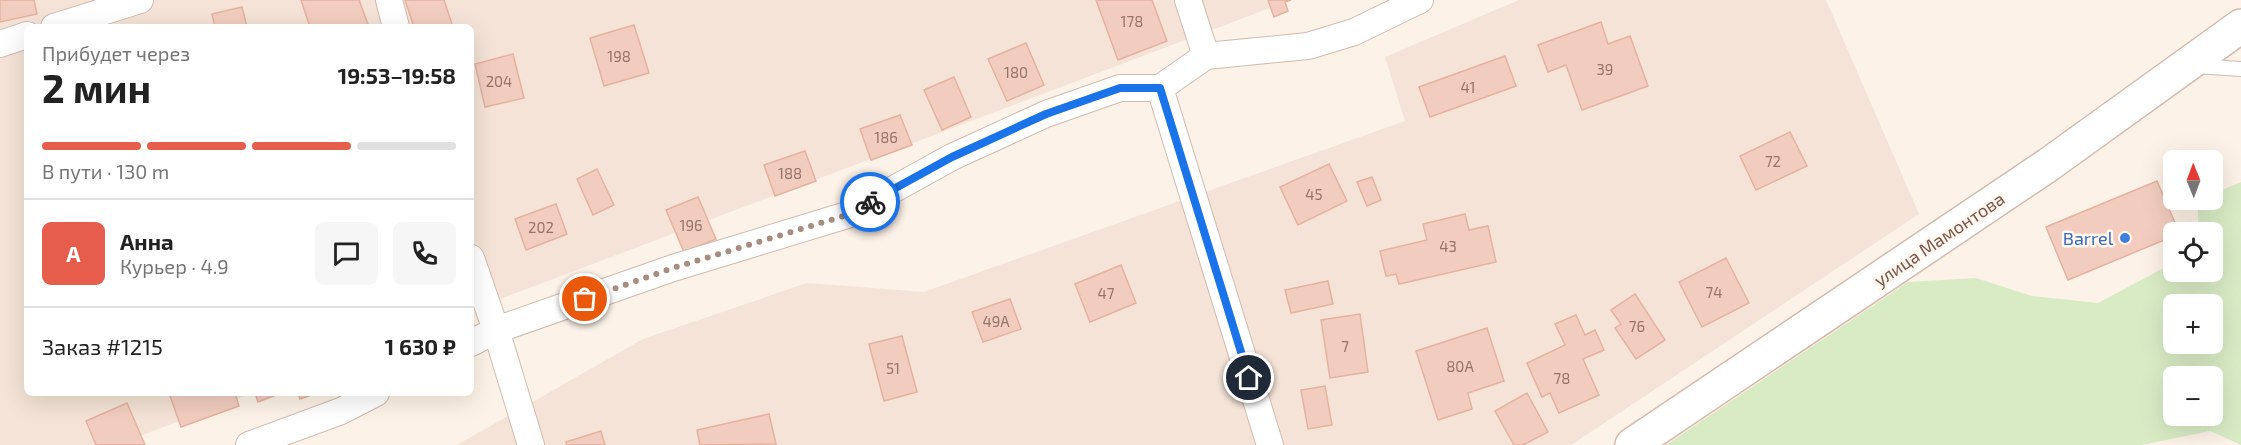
<!DOCTYPE html>
<html lang="ru">
<head>
<meta charset="utf-8">
<style>
  :root { --surface:#fff; --page:#f6f6f6; --text:#222; --muted:#767676; --line:#e0e0e0; --accent:#e75d4c }
  body { margin:0; font-family:"Exo 2",sans-serif; background:var(--page); color:var(--text); height:100vh; display:flex; flex-direction:column; font-size:22px; white-space:nowrap }
  * { box-sizing:border-box; margin:0 }
  p { font-size:20px; color:var(--muted) }
  .icon { flex:none; width:33px; height:33px; fill:none; stroke:currentColor; stroke-width:2; stroke-linecap:round; stroke-linejoin:round }
  .map { position:relative; flex:1; overflow:hidden }
  .sheet { position:absolute; left:24px; top:24px; width:450px; height:372px; display:flex; flex-direction:column; background:var(--surface); border-radius:9px; box-shadow:0 6px 24px #0002 }
  .sheet>* { flex:none }
  .needle { width:39px; rotate:359deg }
  .controls { position:absolute; left:2163px; top:150px; display:grid; gap:12px }
  .controls a { display:grid; place-items:center; width:60px; height:60px; border-radius:9px; background:var(--surface); box-shadow:0 6px 24px #0002; font-size:30px }
  .pin { position:absolute; display:grid; place-items:center; width:51px; height:51px; color:#fff; margin:-26px; border:3px solid #fff; border-radius:50%; box-shadow:0 2px 6px #0007 }
  .courier { position:absolute; display:grid; place-items:center; width:60px; height:60px; margin:-30px; border:4px solid #1a73e8; border-radius:50%; background:#fff; color:#222; box-shadow:0 2px 8px #0007 }
  .head em { font-style:normal; font-weight:700 }
  .head div { display:flex; flex-direction:column-reverse }
  .head { display:flex; align-items:center; justify-content:space-between; height:102px; padding:0 18px }
  h1 { font-size:39px; font-weight:700; line-height:45px }
  .bar { display:grid; grid-template-columns:repeat(4,1fr); gap:9px 6px; align-content:center; height:72px; padding:0 18px }
  .bar i { height:8px; border-radius:4px; background:var(--line) }
  .bar .selected { background:var(--accent) }
  .bar p { grid-column:span 4 }
  .line { display:flex; align-items:center; gap:15px; padding:0 18px; border-top:2px solid var(--line) }
  .line div { flex:1 }
  .round { display:grid; place-items:center; flex:none; width:63px; height:63px; border-radius:9px; background:var(--page) }
  .map>svg:first-child { display:block }
</style>
</head>
<body>
<div class="map">
<svg width="2241" height="445" viewBox="0 0 2241 445">
  <rect width="100%" height="100%" fill="#fdf2e7"/>
  <g fill="#f4e3d6">
    <path d="M0 0H1291L471 310V27H27V393H253L116 445H0Z"/>
    <path d="M1519 0H1826L1919 214 1571 445H457L643 339 807 283 924 292 1405 121 1385 57Z"/>
  </g>
  <path fill="#d9ebc5" fill-rule="evenodd" d="M2241 182V445L2210 431 2142 445H1666L1908 282 1976 278 2032 296 2098 303 2173 263 2174 272H2212V232H2199L2197 200H2212L2213 194ZM2174 304H2212V344H2174ZM2174 376H2212V416H2174Z"/>
  <g fill="#f2cdbf" stroke="#e5b29f" stroke-width="1.5">
    <path d="M0 0H34L37 14 0 22Z"/>
    <path d="M301 0H359L369 27H310Z"/>
    <path d="M405 0H444L453 27H414Z"/>
    <path d="M1096 0H1152L1167 41 1118 60Z"/>
    <path d="M1268 0H1291L1285 2 1288 11 1274 17Z"/>
    <path d="M242 7 247 27H215L212 14Z"/>
    <path d="M1601 22 1608 44 1630 36 1648 86 1582 110 1566 65 1548 72 1538 45Z"/>
    <path d="M634 25 649 73 604 86 590 38Z"/>
    <path d="M1026 43 1044 85 1007 101 988 59Z"/>
    <path d="M513 54 524 98 485 107 475 64Z"/>
    <path d="M1505 56 1516 86 1430 117 1419 87Z"/>
    <path d="M954 77 971 117 942 130 924 90Z"/>
    <path d="M900 115 912 145 871 160 860 129Z"/>
    <path d="M1790 132 1807 166 1756 190 1740 156Z"/>
    <path d="M805 151 816 181 775 196 764 165Z"/>
    <path d="M1329 164 1347 201 1298 225 1280 187Z"/>
    <path d="M597 169 614 205 593 215 577 179Z"/>
    <path d="M1372 177 1381 200 1367 206 1357 182Z"/>
    <path d="M2157 181 2179 232H2174V236L2068 280 2046 227Z"/>
    <path d="M698 197 716 239 684 252 666 210Z"/>
    <path d="M556 204 567 234 526 250 515 219Z"/>
    <path d="M1465 214 1469 230 1488 226 1496 262 1399 284 1396 274 1386 276 1380 251 1427 240 1423 224Z"/>
    <path d="M1726 258 1749 303 1702 327 1679 282Z"/>
    <path d="M1121 265 1136 303 1090 322 1075 284Z"/>
    <path d="M1328 281 1333 304 1291 313 1285 290Z"/>
    <path d="M1635 294 1665 340 1636 359 1615 328 1621 324 1611 310Z"/>
    <path d="M1010 299 1021 329 983 342 972 312Z"/>
    <path d="M1360 314 1368 372 1330 378 1321 320Z"/>
    <path d="M1576 315 1585 335 1595 330 1604 350 1583 359 1599 395 1559 413 1550 393 1542 397 1527 363 1565 345 1555 324Z"/>
    <path d="M1487 328 1504 381 1468 393 1472 409 1438 420 1416 351Z"/>
    <path d="M902 336 917 392 884 401 869 344Z"/>
    <path d="M1325 386 1332 425 1308 429 1301 390Z"/>
    <path d="M169 393H235L239 406 181 427Z"/>
    <path d="M255 393H281L258 402Z"/>
    <path d="M298 393H317L300 399Z"/>
    <path d="M1527 393 1548 432 1523 445H1514L1495 411Z"/>
    <path d="M127 403 145 445H96L86 421Z"/>
    <path d="M769 414 776 444 700 445 697 430Z"/>
    <path d="M601 431 605 445H567L566 442Z"/>
  </g>
  <g fill="none" stroke-linecap="round" stroke-linejoin="round">
    <defs>
      <path id="service" d="M2196 66 2241 69"/>
      <g id="minor">
        <path d="M389 0 396 27"/>
        <path d="M1188 0 1206 56"/>
        <path d="M54 27 140 0"/>
        <path d="M0 44 27 35"/>
        <path d="M1160 88 1270 445"/>
        <path d="M471 258 496 330 531 445"/>
        <path d="M471 343 496 330 673 268 847 215 952 157 1046 114 1120 88H1160L1206 56 1308 46 1354 32 1420 0"/>
        <path d="M249 445 341 411 376 393"/>
      </g>
      <path id="secondary" d="M1632 445 2048 165 2241 26"/>
    </defs>
    <use href="#service" stroke="#d1bbaf" stroke-width="16"/>
    <use href="#minor" stroke="#d1bbaf" stroke-width="28"/>
    <use href="#secondary" stroke="#d4baad" stroke-width="36"/>
    <use href="#service" stroke="#fff" stroke-width="14"/>
    <use href="#minor" stroke="#fff" stroke-width="26"/>
    <use href="#secondary" stroke="#fff" stroke-width="33"/>
  </g>
  <g fill="none" stroke-linecap="round" stroke-linejoin="round">
    <path stroke="#a68d82" stroke-width="6" stroke-dasharray="0 10.8" d="M585 299 673 268 847 215 870 202"/>
    <path stroke="#1a73e8" stroke-width="8" d="M870 202 952 157 1046 114 1120 88H1160L1249 378"/>
  </g>
  <circle fill="#3f7fe0" stroke="#fff6ee" stroke-width="2" cx="2125" cy="238" r="6"/>
  <g text-anchor="middle" dominant-baseline="central" stroke-width="5" stroke-linejoin="round" paint-order="stroke">
    <g font-size="15" fill="#967468">
      <text x="1132" y="21">178</text>
      <text x="619" y="56">198</text>
      <text x="1605" y="69">39</text>
      <text x="1016" y="72">180</text>
      <text x="499" y="81">204</text>
      <text x="1468" y="87">41</text>
      <text x="886" y="137">186</text>
      <text x="1773" y="161">72</text>
      <text x="790" y="173">188</text>
      <text x="1314" y="194">45</text>
      <text x="691" y="225">196</text>
      <text x="541" y="227">202</text>
      <text x="1448" y="246">43</text>
      <text x="1714" y="292">74</text>
      <text x="1106" y="293">47</text>
      <text x="996" y="321">49А</text>
      <text x="1637" y="326">76</text>
      <text x="1345" y="346">7</text>
      <text x="1460" y="366">80А</text>
      <text x="893" y="368">51</text>
      <text x="1562" y="378">78</text>
    </g>
    <g font-size="18" fill="#366cbe" stroke="#fff6ee" text-anchor="end">
      <text x="2113" y="238">Barrel</text>
    </g>
    <g font-size="18" fill="#77564b" stroke="#fff6ee">
      <text transform="translate(1939 239) rotate(-34)">улица Мамонтова</text>
    </g>
  </g>
</svg>
<div class="controls">
<a><svg class="needle" viewBox="-14 -14 28 28"><path d="M0-13l5 13h-10z" fill="#e53935"/><path d="M0 13l5-13h-10z" fill="#767676"/></svg></a>
<a><svg class="icon" aria-label="locate" viewBox="0 0 24 24"><circle cx="12" cy="12" r="6"/><path d="M12 2v4M12 18v4M2 12h4M18 12h4"/></svg></a>
<a>+</a>
<a>−</a>
</div>
<div class="pin" style="left:585px;top:299px;background:#ea580c"><svg class="icon" aria-label="bag" viewBox="0 0 24 24"><path d="M5 8h14l-1 12H6zM9 8a3 3 0 0 1 6 0"/></svg></div>
<div class="pin" style="left:1249px;top:378px;background:#1f2937"><svg class="icon" aria-label="home" viewBox="0 0 24 24"><path d="M3 11l9-7 9 7M6 9v11h12V9"/></svg></div>
<div class="courier" style="left:870px;top:202px"><svg class="icon" aria-label="bike" viewBox="0 0 24 24"><circle cx="6" cy="16" r="4"/><circle cx="18" cy="16" r="4"/><path d="M6 16l4-8h5l3 8M10 8l3 8H6M13 5h3"/></svg></div>
<section class="sheet">
<div class="head"><div><h1>2 мин</h1><p>Прибудет через</p></div><em>19:53–19:58</em></div>
<div class="bar"><i class="selected"></i><i class="selected"></i><i class="selected"></i><i></i><p>В пути · 130 m</p></div>
<div class="line" style="height:108px"><b class="round" style="background:var(--accent);color:#fff">А</b><div><b>Анна</b><p>Курьер · 4.9</p></div><a class="round"><svg class="icon" aria-label="chat" viewBox="0 0 24 24"><path d="M4 5h16v11H9l-5 4z"/></svg></a><a class="round"><svg class="icon" aria-label="phone" viewBox="0 0 24 24"><path d="M5 4h4l2 5-3 2q2 4 5 5l2-3 5 2v4C11 20 4 13 5 4z"/></svg></a></div>
<div class="line" style="height:78px"><div>Заказ #1215</div><b>1 630 ₽</b></div>
</section>
</div>
</body>
</html>
